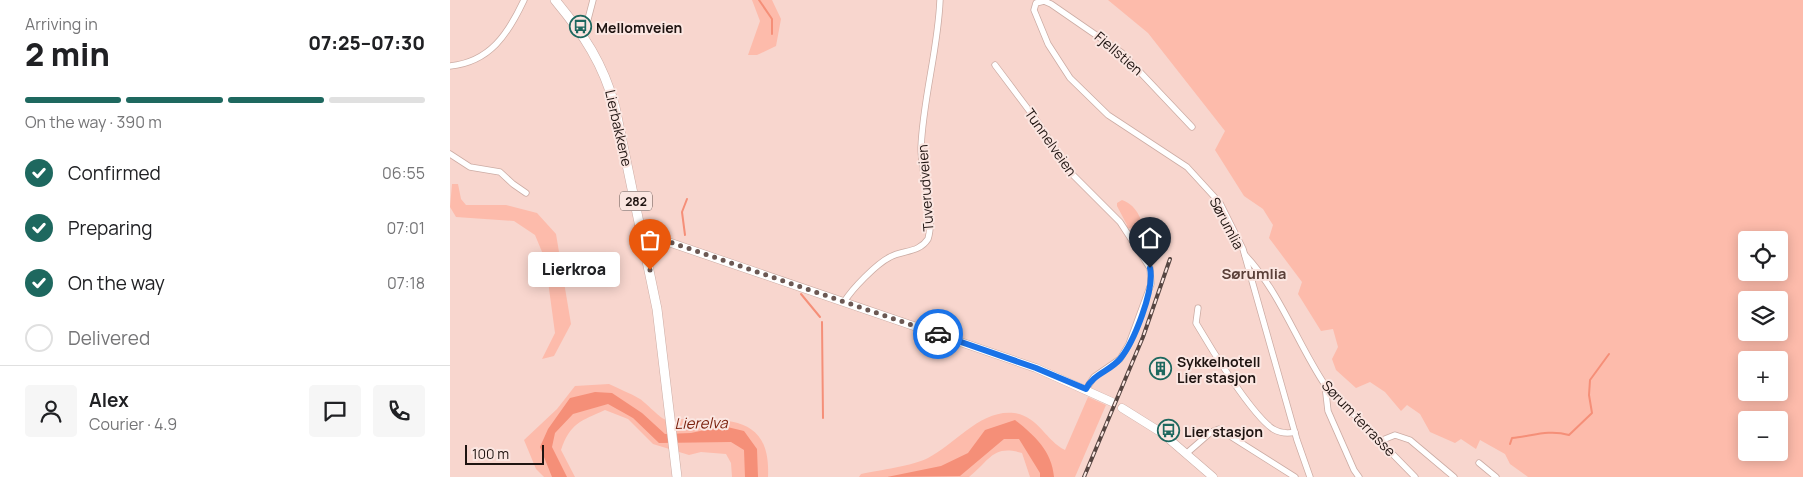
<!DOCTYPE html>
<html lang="en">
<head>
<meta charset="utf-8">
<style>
  :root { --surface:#fff; --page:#f6f6f6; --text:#202124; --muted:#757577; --line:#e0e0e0; --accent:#1e685f }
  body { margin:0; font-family:Manrope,sans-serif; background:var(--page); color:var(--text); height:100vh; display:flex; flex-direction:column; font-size:19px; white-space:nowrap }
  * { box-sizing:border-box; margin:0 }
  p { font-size:16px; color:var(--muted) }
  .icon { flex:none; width:28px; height:28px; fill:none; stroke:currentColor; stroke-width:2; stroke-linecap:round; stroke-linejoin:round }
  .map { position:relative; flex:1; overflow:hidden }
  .details { display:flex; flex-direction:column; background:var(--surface); width:450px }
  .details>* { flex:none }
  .tools { position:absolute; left:1288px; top:231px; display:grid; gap:10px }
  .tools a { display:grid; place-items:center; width:50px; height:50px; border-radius:5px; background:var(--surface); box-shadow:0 2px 12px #0003; font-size:25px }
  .scale { position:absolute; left:15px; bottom:12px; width:79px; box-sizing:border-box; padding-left:5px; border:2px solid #1f1411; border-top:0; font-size:14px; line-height:18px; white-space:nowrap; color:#1f1411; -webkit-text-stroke:4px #fbe6e1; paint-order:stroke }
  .pin { position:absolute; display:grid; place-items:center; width:42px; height:42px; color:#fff; margin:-51px -21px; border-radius:50% 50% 50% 0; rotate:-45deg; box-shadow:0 0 5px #0007 }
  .pin .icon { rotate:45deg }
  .courier { position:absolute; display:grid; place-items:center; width:50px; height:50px; margin:-25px; border:4px solid #1a73e8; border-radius:50%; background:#fff; color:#222; box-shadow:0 1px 6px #0007 }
  .bubble { position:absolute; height:35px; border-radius:5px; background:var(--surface); box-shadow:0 2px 12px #0003; font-size:16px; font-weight:800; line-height:35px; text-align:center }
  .head em { font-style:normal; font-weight:800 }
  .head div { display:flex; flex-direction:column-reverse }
  .head { display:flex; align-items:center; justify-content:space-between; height:85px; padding:0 25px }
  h1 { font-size:32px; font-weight:800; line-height:38px }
  .bar { display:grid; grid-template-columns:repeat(4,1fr); gap:8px 5px; align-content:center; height:60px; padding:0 25px }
  .bar i { height:6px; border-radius:4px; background:var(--line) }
  .bar .current { background:var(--accent) }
  .bar p { grid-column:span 4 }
  .line { display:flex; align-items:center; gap:12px; padding:0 25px; border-top:1px solid var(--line) }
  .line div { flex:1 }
  .round { display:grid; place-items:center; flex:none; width:52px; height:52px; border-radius:5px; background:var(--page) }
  ol { padding:0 25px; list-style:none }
  li { display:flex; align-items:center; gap:15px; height:55px }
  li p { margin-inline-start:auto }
  li .icon { padding:5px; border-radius:50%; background:var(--accent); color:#fff; stroke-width:4 }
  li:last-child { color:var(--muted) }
  li i { width:28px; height:28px; border:2px solid var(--line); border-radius:50% }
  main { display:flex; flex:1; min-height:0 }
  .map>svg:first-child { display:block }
</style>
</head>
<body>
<main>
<section class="details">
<div class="head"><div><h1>2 min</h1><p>Arriving in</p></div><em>07:25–07:30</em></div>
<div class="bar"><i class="current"></i><i class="current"></i><i class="current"></i><i></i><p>On the way · 390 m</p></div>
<ol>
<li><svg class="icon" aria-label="check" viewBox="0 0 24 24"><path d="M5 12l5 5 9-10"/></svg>Confirmed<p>06:55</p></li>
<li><svg class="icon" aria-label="check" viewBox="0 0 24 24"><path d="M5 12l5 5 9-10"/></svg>Preparing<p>07:01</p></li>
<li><svg class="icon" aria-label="check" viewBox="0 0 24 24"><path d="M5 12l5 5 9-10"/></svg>On the way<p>07:18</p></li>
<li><i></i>Delivered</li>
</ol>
<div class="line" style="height:90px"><a class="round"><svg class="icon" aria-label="person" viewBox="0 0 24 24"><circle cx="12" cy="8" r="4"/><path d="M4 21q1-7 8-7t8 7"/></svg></a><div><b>Alex</b><p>Courier · 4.9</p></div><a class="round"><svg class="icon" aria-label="chat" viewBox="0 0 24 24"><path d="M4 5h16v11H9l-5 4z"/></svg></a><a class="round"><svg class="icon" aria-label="phone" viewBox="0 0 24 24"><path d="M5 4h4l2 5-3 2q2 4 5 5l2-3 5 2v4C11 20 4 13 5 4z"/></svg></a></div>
</section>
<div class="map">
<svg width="1353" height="477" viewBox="0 0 1353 477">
  <rect width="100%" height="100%" fill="#f8d6ce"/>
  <g fill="#fdbbab" fill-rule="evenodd">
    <path d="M302 0H322L331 19 326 46 307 55H298L310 21Z"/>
    <path d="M658 0H1353V477H1078L1060 464 1055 454 1030 440 1026 449 1011 439 1005 443 980 432 970 414 957 405 951 411 935 392 920 382 906 388 886 370 882 359 888 347 883 329 871 331 848 294 852 282 819 238 823 225 813 209 794 196 765 150 775 131 698 33ZM1296 240H1329V272H1296ZM1296 300H1329V332H1296ZM1296 360H1329V392H1296ZM1296 420H1329V452H1296Z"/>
    <path d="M2 184H8L11 199 16 205H56L87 213 106 234 121 324 104 356 92 359 105 333 95 259 85 235 64 221 6 217 0 207Z"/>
    <path d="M672 200C689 206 692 223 698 238L694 242 680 228 677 229 675 227 677 225 667 206V203Z"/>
    <path d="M159 384C169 389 180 393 190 399 196 403 209 417 214 419 218 421 228 419 233 419 278 420 321 415 318 477H282L281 463 276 454 251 452 239 455 203 444 178 419 155 410C131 421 120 423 111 450L125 477H94L86 469 74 440 107 409 125 386Z"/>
    <path d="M638 397 656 405 625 477H580L572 453C543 444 540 460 519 477H409L411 474C429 470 463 466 478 458 505 444 531 409 564 413 588 416 596 441 615 450Z"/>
  </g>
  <g fill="#f58f78">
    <path d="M145 392 162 393 192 413 215 434 241 433 273 426 294 431 307 449 308 477H295L294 450 281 442 209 443 183 418 158 404 123 414 105 433 102 447 117 477H102L90 447 98 429 120 398Z"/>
    <path d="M565 420C584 435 602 451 604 477H590V473L569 439H554L510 476 437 477 491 466 518 453 535 430Z"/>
  </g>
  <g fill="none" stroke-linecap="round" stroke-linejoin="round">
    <g stroke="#f58f78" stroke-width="2">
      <path d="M309 0 322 19V34"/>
      <path d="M235 235 232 212 237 199"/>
      <path d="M351 294 370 317"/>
      <path d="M372 322 373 418"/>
      <path d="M1060 444 1062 438C1082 436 1099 429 1119 435L1142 413 1139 395 1140 380 1159 354"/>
    </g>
    <defs>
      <g id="minor">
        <path d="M130 31 137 23 143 0"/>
        <path d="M545 65 587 121 621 173 670 222 700 268 701 284 679 344 670 359 644 377 636 389"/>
        <path d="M0 66C40 62 58 34 74 0"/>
        <path d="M742 127 672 53 601 4 594 1 586 3 584 10 598 44 620 78 658 115 737 167 770 203 793 249 847 440 860 477"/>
        <path d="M0 154 20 167 50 172 63 184 76 193"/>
        <path d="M795 255C830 292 847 343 875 385L965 477"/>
        <path d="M394 302C402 289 426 264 440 257 453 250 469 253 478 239 486 213 471 176 471 148 473 98 488 50 490 0"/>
        <path d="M748 308 746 323C760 347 801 414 823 429 830 433 837 434 845 432"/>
        <path d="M875 385 878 411 904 470 909 477"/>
        <path d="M930 441 945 435 960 440 1004 477"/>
        <path d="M737 453 761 432 769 429 845 477"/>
        <path d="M1029 463 1046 477"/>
      </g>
      <g id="secondary">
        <path d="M192 233 586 368 662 402"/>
        <path d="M195 244 217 241"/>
        <path d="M672 408 712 433 763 477"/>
      </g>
      <path id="primary" d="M105 0C134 35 153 63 165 107L207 309 227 477"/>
    </defs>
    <use href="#minor" stroke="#ccaca4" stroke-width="7"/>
    <use href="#secondary" stroke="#ccaca4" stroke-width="9"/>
    <use href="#primary" stroke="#ccaca4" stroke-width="10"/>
    <use href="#minor" stroke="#fff" stroke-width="5.5"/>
    <use href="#secondary" stroke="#fff" stroke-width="8"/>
    <use href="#primary" stroke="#fff" stroke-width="9"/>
    <defs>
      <path id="rail" d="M634 477 693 337 720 259"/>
    </defs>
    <use href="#rail" stroke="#574642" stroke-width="4"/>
    <use href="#rail" stroke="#fbe6e1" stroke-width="2" stroke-dasharray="5.5" stroke-linecap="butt"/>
  </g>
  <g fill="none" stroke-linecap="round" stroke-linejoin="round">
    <path stroke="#6b5853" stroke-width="5" stroke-dasharray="0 9" d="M200 270 195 244 217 241 488 334"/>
    <path stroke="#1a73e8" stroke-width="6" d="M488 334 586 368 636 389C643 374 660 371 670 359 684 342 705 289 700 268"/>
  </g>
  <defs>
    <symbol id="bus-ring" viewBox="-11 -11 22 22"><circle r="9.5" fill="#fbe6e1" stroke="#1e685f" stroke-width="1.5"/><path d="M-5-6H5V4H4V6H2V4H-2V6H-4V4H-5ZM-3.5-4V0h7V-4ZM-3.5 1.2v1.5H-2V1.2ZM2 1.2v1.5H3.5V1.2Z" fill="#1e685f"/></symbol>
    <symbol id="building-ring" viewBox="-11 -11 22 22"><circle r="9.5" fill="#fbe6e1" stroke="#1e685f" stroke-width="1.5"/><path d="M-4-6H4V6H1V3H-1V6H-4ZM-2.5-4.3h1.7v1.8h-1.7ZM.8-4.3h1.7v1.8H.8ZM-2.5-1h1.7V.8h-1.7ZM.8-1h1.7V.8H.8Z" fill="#1e685f"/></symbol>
  </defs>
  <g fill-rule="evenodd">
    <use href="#bus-ring" x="118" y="14" width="25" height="25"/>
    <use href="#building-ring" x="698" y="356" width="25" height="25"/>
    <use href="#bus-ring" x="706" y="418" width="25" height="25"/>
  </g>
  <g text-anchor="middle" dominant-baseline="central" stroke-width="4" stroke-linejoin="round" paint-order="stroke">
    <rect fill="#fbe6e1" stroke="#61534f" stroke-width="1" x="170" y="191.5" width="32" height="19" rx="4"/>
    <g font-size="12" font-weight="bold" fill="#1f1411">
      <text x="186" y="201">282</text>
    </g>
    <g font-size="14" font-weight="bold" fill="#1f1411" stroke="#fbe6e1" text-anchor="start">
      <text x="146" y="27">Mellomveien</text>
      <text x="727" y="361">Sykkelhotell<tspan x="727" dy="16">Lier stasjon</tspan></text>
      <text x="734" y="431">Lier stasjon</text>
    </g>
    <g font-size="14" fill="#1f1411" stroke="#fbe6e1">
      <text transform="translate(669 53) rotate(41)">Fjellstien</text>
      <text transform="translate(169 128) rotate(77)">Lierbakkene</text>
      <text transform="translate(601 142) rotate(55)">Tunnelveien</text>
      <text transform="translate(475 188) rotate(-94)">Tuverudveien</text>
      <text transform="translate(777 223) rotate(62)">Sørumlia</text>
      <text transform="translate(909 418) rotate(46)">Sørum terrasse</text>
    </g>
    <g font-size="15" font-weight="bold" fill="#5b4039" stroke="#fbe6e1">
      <text x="804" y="273">Sørumlia</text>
    </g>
    <g font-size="15" font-style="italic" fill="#781e0a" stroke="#fbe6e1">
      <text transform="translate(251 423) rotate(-1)">Lierelva</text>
    </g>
  </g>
</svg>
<div class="tools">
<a><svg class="icon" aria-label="locate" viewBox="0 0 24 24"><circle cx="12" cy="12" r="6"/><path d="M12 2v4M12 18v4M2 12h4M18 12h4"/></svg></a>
<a><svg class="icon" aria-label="layers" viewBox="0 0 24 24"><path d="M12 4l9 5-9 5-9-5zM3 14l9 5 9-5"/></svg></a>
<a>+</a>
<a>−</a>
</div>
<div class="scale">100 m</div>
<div class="pin" style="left:200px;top:270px;background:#ea580c"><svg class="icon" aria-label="bag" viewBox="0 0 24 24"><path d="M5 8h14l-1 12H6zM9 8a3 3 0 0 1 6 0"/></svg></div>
<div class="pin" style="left:700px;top:268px;background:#1f2937"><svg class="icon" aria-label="home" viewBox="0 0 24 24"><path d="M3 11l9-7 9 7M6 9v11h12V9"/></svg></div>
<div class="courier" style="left:488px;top:334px"><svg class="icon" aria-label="car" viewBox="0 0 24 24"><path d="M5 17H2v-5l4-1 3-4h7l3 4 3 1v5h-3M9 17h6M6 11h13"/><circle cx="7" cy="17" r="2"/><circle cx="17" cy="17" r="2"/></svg></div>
<div class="bubble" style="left:78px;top:252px;width:92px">Lierkroa</div>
</div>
</main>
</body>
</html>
